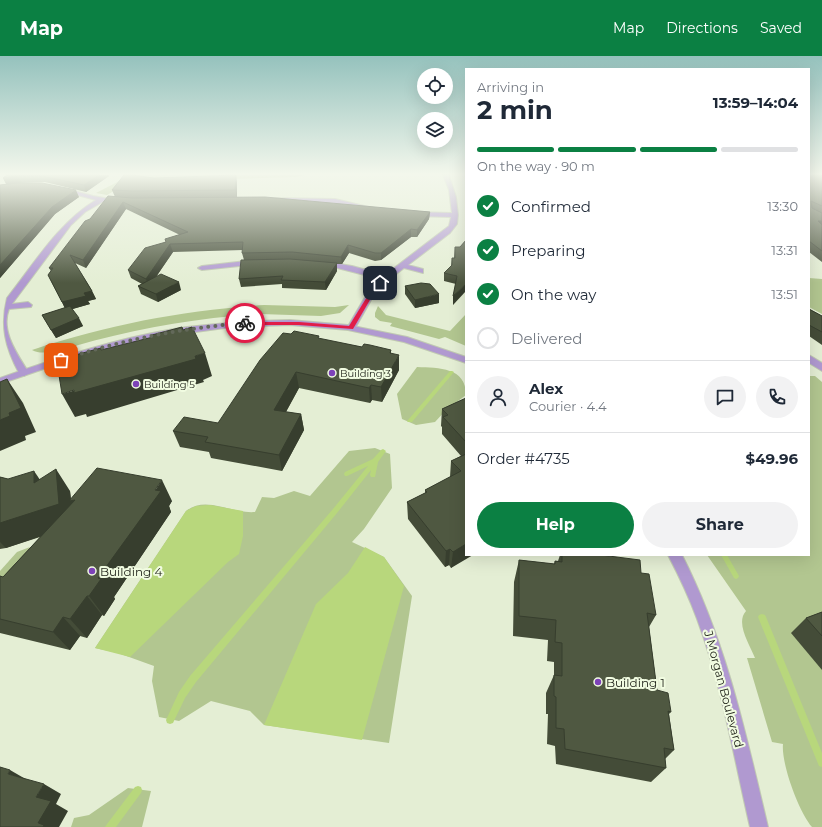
<!DOCTYPE html>
<html lang="en">
<head>
<meta charset="utf-8">
<style>
  :root { --surface:#fff; --page:#f2f2f3; --text:#1f2937; --muted:#747a83; --line:#e0e1e3; --accent:#0b8043 }
  body { margin:0; font-family:Montserrat,sans-serif; background:var(--page); color:var(--text); height:100vh; display:flex; flex-direction:column; font-size:15px; white-space:nowrap }
  * { box-sizing:border-box; margin:0 }
  p { font-size:13px; color:var(--muted) }
  .icon { flex:none; width:22px; height:22px; fill:none; stroke:currentColor; stroke-width:2; stroke-linecap:round; stroke-linejoin:round }
  .map { position:relative; flex:1; overflow:hidden }
  .details { position:absolute; left:465px; top:12px; width:345px; height:488px; display:flex; flex-direction:column; background:var(--surface); border-radius:0px; box-shadow:0 4px 16px #0002 }
  .details>* { flex:none }
  .controls { position:absolute; left:417px; top:12px; display:grid; gap:8px }
  .controls a { display:grid; place-items:center; width:36px; height:36px; border-radius:50%; background:var(--surface); box-shadow:0 4px 16px #0002; font-size:20px }
  .pin { position:absolute; display:grid; place-items:center; width:34px; height:34px; color:#fff; margin:-17px; border-radius:8px; box-shadow:0 2px 6px #0006 }
  .courier { position:absolute; display:grid; place-items:center; width:40px; height:40px; margin:-20px; border:3px solid #e11d48; border-radius:50%; background:#fff; color:#222; box-shadow:0 1px 5px #0007 }
  .summary em { font-style:normal; font-weight:700 }
  .summary div { display:flex; flex-direction:column-reverse }
  .summary { display:flex; align-items:center; justify-content:space-between; height:68px; padding:0 12px }
  h1 { font-size:26px; font-weight:700; line-height:30px }
  .bar { display:grid; grid-template-columns:repeat(4,1fr); gap:6px 4px; align-content:center; height:48px; padding:0 12px }
  .bar i { height:5px; border-radius:3px; background:var(--line) }
  .bar .current { background:var(--accent) }
  .bar p { grid-column:span 4 }
  .line { display:flex; align-items:center; gap:10px; padding:0 12px; border-top:1px solid var(--line) }
  .line div { flex:1 }
  .round { display:grid; place-items:center; flex:none; width:42px; height:42px; border-radius:21px; background:var(--page) }
  ol { padding:0 12px; list-style:none }
  li { display:flex; align-items:center; gap:12px; height:44px }
  li p { margin-inline-start:auto }
  li .icon { padding:4px; border-radius:50%; background:var(--accent); color:#fff; stroke-width:4 }
  li:last-child { color:var(--muted) }
  li i { width:22px; height:22px; border:2px solid var(--line); border-radius:50% }
  .primary-button { display:flex; gap:8px; margin-top:auto; padding:8px 12px }
  .primary-button a { flex:1; height:46px; border-radius:24px; background:var(--accent); color:#fff; font-size:16px; font-weight:700; line-height:46px; text-align:center }
  .primary-button a+a { background:var(--page); color:var(--text) }
  header { display:flex; align-items:center; gap:24px; box-sizing:border-box; height:56px; padding:0 20px; background:var(--accent); color:#fff }
  header strong { font-size:19px }
  nav { display:flex; gap:22px; margin-inline-start:auto; font-size:14px }
  .map>svg:first-child { display:block }
</style>
</head>
<body>
<header>
<strong>Map</strong>
<nav><a>Map</a><a>Directions</a><a>Saved</a></nav>
</header>
<div class="map">
<svg width="822" height="771" viewBox="0 0 822 771">
  <rect width="100%" height="100%" fill="#e4eed4"/>
  <g fill="#b2c690">
    <path d="M122 119H305L297 121 154 125 136 122 107 139 96 137 127 121Z"/>
    <path d="M809 222 822 223V258L809 251Z"/>
    <path d="M264 249 335 251 349 249 340 257 321 260 260 258V257L234 258V260C179 265 127 275 75 290L73 288C61 292 45 301 32 294 112 268 181 255 264 249Z"/>
    <path d="M378 250 386 259 450 275 466 258V290L445 281 439 283 390 270 392 267 380 265 375 261V257Z"/>
    <path d="M417 311C439 312 466 311 466 339L446 354 435 366 416 369 402 363 397 338Z"/>
    <path d="M809 320H815L822 326V771H812C799 756 781 708 783 688L772 686 747 602H755C750 589 735 567 746 555L707 499H809Z"/>
    <path d="M375 392 390 398 392 432 364 473 352 486 384 501 412 540 389 687 264 669 250 655 211 645 179 665 159 661 152 625 154 610 118 597 95 592 186 455C206 439 232 458 255 456L262 441 274 442 294 435 310 440 349 395Z"/>
    <path d="M30 491 0 535V515L17 496Z"/>
    <path d="M128 732 151 735 142 771H71L74 762 89 759Z"/>
  </g>
  <g fill="#b8d77c">
    <path d="M210 449 243 455V480L239 498 228 506 130 601 95 592 186 455 196 450Z"/>
    <path d="M365 491 384 501 404 530 362 684 264 669 316 548 348 517Z"/>
  </g>
  <g fill="none" stroke-linecap="round" stroke-linejoin="round">
    <g fill="#b8d77c" fill-rule="evenodd">
      <path d="M450 315H452L454 316 412 366H408L407 365 408 364Z"/>
      <path d="M383 393 386 395 378 406 375 421H371L370 419 371 414 337 457 196 626 185 642 173 667 170 668 167 667 166 664 179 636 190 620 333 453 368 410 347 420H345L344 418 345 416 373 403 381 394Z"/>
      <path d="M721 499H727L739 520 738 522 736 523 734 522Z"/>
      <path d="M762 558 765 559 766 561 822 697V711L819 710 758 561 759 559Z"/>
      <path d="M138 730 141 731 142 734 141 737 116 771H105L107 768 135 731Z"/>
    </g>
    <defs>
      <g id="minor">
        <path d="M443 119H449L456 141 458 159 457 168 450 177 408 209 423 213V217L404 212 386 226 375 237 354 274H348L347 272 368 236 380 223 318 207 322 205 352 210 385 219 449 170 451 161 415 160 412 158 415 156 452 157 449 134Z"/>
        <path d="M64 132 93 140 122 145 119 147 104 145 85 156 71 169 12 248 28 246 32 249 31 251 9 253C0 275 18 299 29 317L24 320 19 317C5 291 0 270 7 242 34 208 58 167 96 144L62 135 61 134Z"/>
        <path d="M276 142 335 143 377 153 374 155 335 147 274 145 273 144Z"/>
        <path d="M255 204H258V208L202 214 198 212 202 210Z"/>
        <path d="M809 299 822 307V315L809 307Z"/>
      </g>
      <g id="tertiary">
        <path d="M290 264 348 269 407 281 466 301V307L404 286 348 274 290 269 232 271 174 279 118 291 61 307 0 328V322C57 302 114 283 174 273 212 267 251 265 290 264Z"/>
        <path d="M668 499H682C726 585 746 678 768 771H750C734 702 722 630 697 563 689 541 679 520 668 499Z"/>
      </g>
    </defs>
    <use href="#minor" stroke="#c0c9b2" stroke-width="2"/>
    <use href="#tertiary" stroke="#c0c9b2" stroke-width="2"/>
    <use href="#minor" fill="#b099d0" fill-rule="evenodd"/>
    <use href="#tertiary" fill="#b099d0" fill-rule="evenodd"/>
  </g>
  <g fill="#444c38">
    <path d="M7 119H108L109 120 86 136 45 126 21 127 79 141 55 158 0 222V129L6 128 3 122Z"/>
    <path d="M809 119H822V206L809 196Z"/>
    <path d="M154 122 237 126V141L430 156 429 163 417 181H411L381 204 375 205 349 197 342 208H337V215L326 234 282 232V228L241 231 239 223 244 204 242 197 243 194 173 196 156 221 181 234 158 246 141 238 138 230 142 228 131 222 128 214 166 186 180 179 126 153 86 212 75 207 92 235 96 243 88 245 90 248 72 253 83 270 56 282 42 259 65 252 48 219 51 215 49 212 90 163 115 141 112 134Z"/>
    <path d="M466 184 453 249V240L456 228 444 225V217L451 210 452 202H454L455 191H460Z"/>
    <path d="M405 230 439 247 415 252 405 238Z"/>
    <path d="M809 253 822 260V289L809 280Z"/>
    <path d="M320 283 362 291 391 294V297L399 314 382 346 372 344 370 347 299 332 286 356 301 358 304 374 282 415 211 402 209 396 180 391 173 375 218 367Z"/>
    <path d="M466 342V499L451 512 449 509 445 511 408 463 407 446 425 437V434L450 421 451 405 461 400 442 378V371L441 370 442 353Z"/>
    <path d="M0 421 8 423 40 424 70 435 71 443 172 445 169 450 171 456 114 541 115 543 104 560 102 559 87 582 80 580 70 594 0 577V520L3 521 40 481 6 492 0 493Z"/>
    <path d="M560 499H601L641 517 656 559 649 571 657 634 671 656 669 658 674 694 665 703 666 712 651 726 556 708 555 690 547 688 548 658H546V637L554 619V606L547 605 548 584 513 580 514 526 519 504 554 508 555 505H558Z"/>
    <path d="M822 556V614L791 577 806 562Z"/>
  </g>
  <g fill="#373e2e">
    <path d="M99 119H108L109 120 86 136 84 129Z"/>
    <path d="M236 119 237 126V141L235 134Z"/>
    <path d="M18 120 21 126 7 129 3 122Z"/>
    <path d="M76 134 79 141 55 158 0 222V209L52 151Z"/>
    <path d="M123 146 126 153 86 212 83 204Z"/>
    <path d="M430 156 429 163 417 181V174Z"/>
    <path d="M818 165H822V172Z"/>
    <path d="M411 173V181L381 204V197Z"/>
    <path d="M170 188 173 196 149 231 146 223Z"/>
    <path d="M348 189 349 197 342 208 341 201Z"/>
    <path d="M337 207V215L326 234 325 226Z"/>
    <path d="M179 226 181 234 158 246 156 238Z"/>
    <path d="M466 228V235L453 249V240Z"/>
    <path d="M92 235 96 243 88 245 90 248 66 255 62 246 84 237Z"/>
    <path d="M439 238V247L415 252V244Z"/>
    <path d="M79 262 83 270 56 282 51 274Z"/>
    <path d="M205 297 212 320 203 324 204 326 87 361 86 358 75 361 62 338Z"/>
    <path d="M399 299V314L382 346 381 331Z"/>
    <path d="M296 316 299 332 278 370 274 354Z"/>
    <path d="M7 323 23 347 36 376 25 380 26 384 0 395V364L9 357Z"/>
    <path d="M371 329 372 344 370 347 369 332Z"/>
    <path d="M301 358 304 374 282 415 279 399Z"/>
    <path d="M56 413 70 435 71 445 75 444 74 469 6 492 0 486V467Z"/>
    <path d="M34 415 49 437 34 427Z"/>
    <path d="M162 424 172 445 169 450 171 456 114 541 115 543 104 560 89 540 98 522Z"/>
    <path d="M466 488V499H473L451 512 453 496Z"/>
    <path d="M450 493 449 509 445 511 446 495Z"/>
    <path d="M87 540 102 559 87 582 70 563Z"/>
    <path d="M63 561 80 580 70 594 53 576Z"/>
    <path d="M10 714 29 725 8 718Z"/>
    <path d="M44 728 61 738 56 748 68 755 59 771H43L38 767 36 741Z"/>
  </g>
  <g fill="#4f5841" stroke="#373e2e">
    <path d="M7 119H99L84 129 42 120H18L3 122Z"/>
    <path d="M124 119H132L154 122 236 119 235 134 132 135 112 134Z"/>
    <path d="M809 119H822V150L811 145 812 152 822 157V165H818L822 169V195L809 185Z"/>
    <path d="M18 127H42L76 134 52 151 0 209V129Z"/>
    <path d="M108 140 132 142 265 141 430 156 417 174 411 173 381 197H375L348 189 341 201 292 196 242 197 243 186 170 188 146 223 128 214 145 192 166 186 165 183 188 176 123 146 83 204 70 199 92 235 84 237 86 240 62 246 48 219 53 212H49L85 165 90 163Z"/>
    <path d="M466 184V228L453 240 457 220 444 217 452 209V202H455V191H460Z"/>
    <path d="M290 203 337 207 325 226 281 224 283 220 239 223 241 204Z"/>
    <path d="M161 218 179 226 156 238 138 230Z"/>
    <path d="M421 227 430 228 439 238 415 244 405 230Z"/>
    <path d="M70 250 79 262 51 274 42 259Z"/>
    <path d="M809 253 822 260V276L809 269Z"/>
    <path d="M182 271 183 274 192 271 205 297 195 300 196 303 74 337V334L62 338 57 307 69 304 68 301 101 292V294L153 281 152 279Z"/>
    <path d="M294 275 319 280 318 282 362 291 364 288 370 289 391 294 390 297 399 299 381 331 371 329 369 332 296 316 274 354 301 358 279 399 205 386 208 381 173 375 184 361 218 367 260 304 283 277 291 278Z"/>
    <path d="M7 323 21 352 9 357 10 360 0 364V326Z"/>
    <path d="M466 342V386L443 361 448 359 442 353Z"/>
    <path d="M466 398V488L453 496 450 493 446 495 407 446 427 436 425 434 461 415 451 405Z"/>
    <path d="M97 412 162 424 155 434 161 435 98 522 101 523 89 540H87L70 563 63 561 53 576 0 563V520L3 521 75 444 69 445Z"/>
    <path d="M56 413 59 448 0 467V421L8 423 34 415V427Z"/>
    <path d="M562 499H601L640 504 641 517 649 518 656 559 647 557 657 634 668 637 671 656 668 655 674 694 664 692 666 712 565 693 564 673 556 672V641L554 640V619L562 620V587L555 586 556 564 519 560V504L555 508V505L562 506Z"/>
    <path d="M822 556V580L806 562Z"/>
    <path d="M0 711 10 714 8 718 44 728 36 741 51 745 38 767 44 769 43 771H0Z"/>
  </g>
  <linearGradient id="sky" x2="0" y2="1"><stop stop-color="#95c2bd"/><stop offset="0.52" stop-color="#f3f7ec"/><stop offset="1" stop-color="#f3f7ec" stop-opacity="0"/></linearGradient>
  <rect width="822" height="227" fill="url(#sky)"/>
  <path fill="#e11d48" d="M378 226 382 227 374 237 353 273 299 269H245L242 267 245 266H299L349 270 370 236Z"/>
  <g fill="none" stroke-linecap="round" stroke-linejoin="round">
    <path stroke="#63695a" stroke-width="4" stroke-dasharray="0 7.2" d="M61 304C121 284 182 272 245 267"/>
  </g>
  <g fill="#7d42b8" stroke="#f1fce1" stroke-width="1.5">
    <circle cx="332" cy="317" r="4"/>
    <circle cx="136" cy="328" r="4"/>
    <circle cx="92" cy="515" r="4"/>
    <circle cx="598" cy="626" r="4"/>
  </g>
  <g text-anchor="middle" dominant-baseline="central" stroke-width="4" stroke-linejoin="round" paint-order="stroke">
    <g font-size="10" fill="#1e2118" stroke="#f1fce1" text-anchor="start">
      <text x="340" y="317">Building 3</text>
      <text x="144" y="328">Building 5</text>
    </g>
    <g font-size="12" fill="#1e2118" stroke="#f1fce1" text-anchor="start">
      <text x="100" y="515">Building 4</text>
      <text x="606" y="626">Building 1</text>
    </g>
    <g font-size="12" fill="#1e2118" stroke="#f1fce1">
      <text transform="translate(724 633) rotate(75)">J Morgan Boulevard</text>
    </g>
  </g>
</svg>
<div class="controls">
<a><svg class="icon" aria-label="locate" viewBox="0 0 24 24"><circle cx="12" cy="12" r="6"/><path d="M12 2v4M12 18v4M2 12h4M18 12h4"/></svg></a>
<a><svg class="icon" aria-label="layers" viewBox="0 0 24 24"><path d="M12 4l9 5-9 5-9-5zM3 14l9 5 9-5"/></svg></a>
</div>
<div class="pin" style="left:61px;top:304px;background:#ea580c"><svg class="icon" aria-label="bag" viewBox="0 0 24 24"><path d="M5 8h14l-1 12H6zM9 8a3 3 0 0 1 6 0"/></svg></div>
<div class="pin" style="left:380px;top:227px;background:#1f2937"><svg class="icon" aria-label="home" viewBox="0 0 24 24"><path d="M3 11l9-7 9 7M6 9v11h12V9"/></svg></div>
<div class="courier" style="left:245px;top:267px"><svg class="icon" aria-label="bike" viewBox="0 0 24 24"><circle cx="6" cy="16" r="4"/><circle cx="18" cy="16" r="4"/><path d="M6 16l4-8h5l3 8M10 8l3 8H6M13 5h3"/></svg></div>
<section class="details">
<div class="summary"><div><h1>2 min</h1><p>Arriving in</p></div><em>13:59–14:04</em></div>
<div class="bar"><i class="current"></i><i class="current"></i><i class="current"></i><i></i><p>On the way · 90 m</p></div>
<ol>
<li><svg class="icon" aria-label="check" viewBox="0 0 24 24"><path d="M5 12l5 5 9-10"/></svg>Confirmed<p>13:30</p></li>
<li><svg class="icon" aria-label="check" viewBox="0 0 24 24"><path d="M5 12l5 5 9-10"/></svg>Preparing<p>13:31</p></li>
<li><svg class="icon" aria-label="check" viewBox="0 0 24 24"><path d="M5 12l5 5 9-10"/></svg>On the way<p>13:51</p></li>
<li><i></i>Delivered</li>
</ol>
<div class="line" style="height:72px"><a class="round"><svg class="icon" aria-label="person" viewBox="0 0 24 24"><circle cx="12" cy="8" r="4"/><path d="M4 21q1-7 8-7t8 7"/></svg></a><div><b>Alex</b><p>Courier · 4.4</p></div><a class="round"><svg class="icon" aria-label="chat" viewBox="0 0 24 24"><path d="M4 5h16v11H9l-5 4z"/></svg></a><a class="round"><svg class="icon" aria-label="phone" viewBox="0 0 24 24"><path d="M5 4h4l2 5-3 2q2 4 5 5l2-3 5 2v4C11 20 4 13 5 4z"/></svg></a></div>
<div class="line" style="height:52px"><div>Order #4735</div><b>$49.96</b></div>
<div class="primary-button"><a>Help</a><a>Share</a></div>
</section>
</div>
</body>
</html>
